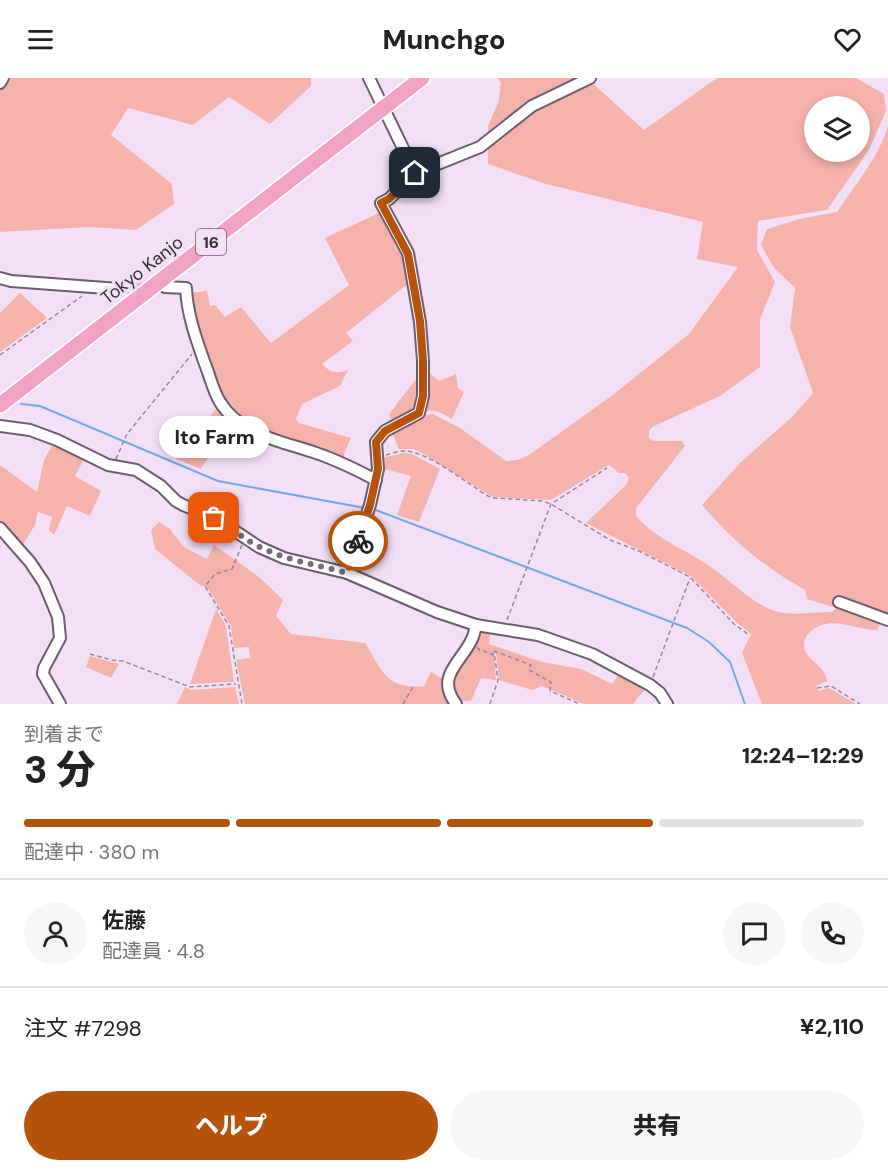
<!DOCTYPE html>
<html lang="ja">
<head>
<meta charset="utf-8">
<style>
  :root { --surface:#fff; --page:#f6f6f6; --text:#222; --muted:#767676; --line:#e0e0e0; --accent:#b45309 }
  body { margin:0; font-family:"DM Sans","Noto Sans JP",sans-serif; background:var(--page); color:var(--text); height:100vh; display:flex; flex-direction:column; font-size:22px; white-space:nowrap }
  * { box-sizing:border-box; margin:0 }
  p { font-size:20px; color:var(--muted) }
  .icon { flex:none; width:33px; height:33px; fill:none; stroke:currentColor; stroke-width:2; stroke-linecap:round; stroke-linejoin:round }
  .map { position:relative; height:626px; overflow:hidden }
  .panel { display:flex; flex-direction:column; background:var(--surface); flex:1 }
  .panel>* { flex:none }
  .controls { position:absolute; left:804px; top:18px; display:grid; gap:12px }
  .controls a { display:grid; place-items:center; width:66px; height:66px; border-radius:50%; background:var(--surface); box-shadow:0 3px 9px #0003; font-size:30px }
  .pin { position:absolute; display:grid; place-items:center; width:51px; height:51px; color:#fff; margin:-26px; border-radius:12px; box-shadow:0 3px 9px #0006 }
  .courier { position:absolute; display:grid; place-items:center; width:60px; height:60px; margin:-30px; border:4px solid #b45309; border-radius:50%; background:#fff; color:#222; box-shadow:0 2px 8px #0007 }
  .bubble { position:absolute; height:42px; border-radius:21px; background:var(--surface); box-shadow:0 3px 9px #0003; font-size:20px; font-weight:800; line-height:42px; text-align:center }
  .head em { font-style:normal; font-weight:800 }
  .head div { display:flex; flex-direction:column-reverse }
  .head { display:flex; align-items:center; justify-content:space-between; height:102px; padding:0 24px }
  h1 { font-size:39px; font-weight:800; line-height:45px }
  .bar { display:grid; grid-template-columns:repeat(4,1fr); gap:9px 6px; align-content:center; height:72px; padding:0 24px }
  .bar i { height:8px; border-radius:4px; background:var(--line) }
  .bar .active { background:var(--accent) }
  .bar p { grid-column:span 4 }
  .line { display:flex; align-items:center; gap:15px; padding:0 24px; border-top:2px solid var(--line) }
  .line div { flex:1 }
  .round { display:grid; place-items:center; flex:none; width:63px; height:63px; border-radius:32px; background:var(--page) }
  .cta { display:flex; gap:12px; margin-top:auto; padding:12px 24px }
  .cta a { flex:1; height:69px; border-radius:36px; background:var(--accent); color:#fff; font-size:24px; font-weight:800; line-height:69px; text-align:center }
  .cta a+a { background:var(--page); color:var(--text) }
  header { display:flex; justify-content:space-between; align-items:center; height:78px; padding:0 24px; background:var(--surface); font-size:27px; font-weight:800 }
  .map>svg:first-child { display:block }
</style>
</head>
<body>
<header><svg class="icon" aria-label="menu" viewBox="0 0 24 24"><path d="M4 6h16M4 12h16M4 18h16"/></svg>Munchgo<svg class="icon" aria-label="heart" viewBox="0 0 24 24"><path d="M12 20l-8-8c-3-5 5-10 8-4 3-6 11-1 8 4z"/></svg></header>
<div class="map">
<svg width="888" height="626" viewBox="0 0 888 626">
  <rect width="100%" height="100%" fill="#f3e0f7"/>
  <g fill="#f4b2ab" fill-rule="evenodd">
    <path d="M0 0H311V8L270 46 229 19 193 47 128 30 111 57 172 106 174 126 136 152 90 149 0 154Z"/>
    <path d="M498 0H587L644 52 717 0H856L884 16 886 33 869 72 827 132 758 143 757 172 775 204 760 241V289L720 318 652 349 649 353V360L654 363H682L685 368 637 429C635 434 635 437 639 441 657 461 686 472 708 487 730 501 747 522 772 532 789 539 813 534 832 534L836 530 807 521 805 512C764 489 733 463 702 427L741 384 792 339 813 315 790 249 795 210 774 190 761 167 767 151 800 141 837 134C854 109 880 77 888 48V549L880 546 877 552C853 552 829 535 809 555 804 560 803 567 805 573 811 585 825 588 827 603L816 608 819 613 827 610 831 611 856 626H762L742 575 751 556 736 544 691 498 586 445 626 407 629 400 625 395H619L609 387 551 422 496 419 489 417 422 375 414 371H399L391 352 420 338 433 336 460 350 506 383 517 382 529 377 610 319 689 256 738 189 697 181 703 144 546 106 488 86V48L498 25 501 5ZM814 28H860V74H814Z"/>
    <path d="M383 133 405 177 410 204 346 255 353 263 322 286C331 295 336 296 348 292L340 308 302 326 296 341 299 345 351 360 344 376 346 386C312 374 263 361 235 338 211 319 198 248 189 218L191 215 207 213 210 228 215 227 225 239 241 229 271 265 349 207 325 160Z"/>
    <path d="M20 215 47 240 0 274V235Z"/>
    <path d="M425 291 439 303 456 296 458 310 464 314 452 341C442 334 434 331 422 333Z"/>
    <path d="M421 295 416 333 397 344 391 341 389 336Z"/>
    <path d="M220 326 232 340 201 391 176 381Z"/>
    <path d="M53 366 84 381 75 398 101 413 90 438 67 428 54 457 49 452 52 439 38 434 35 447 22 468 0 445V387L37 414 44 382Z"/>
    <path d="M403 375 412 376 440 391 419 444 397 437 411 398 381 390 382 380Z"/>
    <path d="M159 444 170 451 184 469 207 481 214 467 259 499 283 522 276 538 291 556 365 565C382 592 386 612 424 608L431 594 444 602 451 626H245L236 582 250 580 249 569 234 570 231 548 207 509 201 508 155 471 151 452Z"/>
    <path d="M216 531 226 548 234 604 190 606Z"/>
    <path d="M478 553 490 554 489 566 542 584 581 591 612 606 619 596 646 610 633 626H584L542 608 532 612 499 602 496 576 494 574 496 602 481 600 471 623H458C441 602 467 572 478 553Z"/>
    <path d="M90 578 119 586 111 600 86 589Z"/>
    <path d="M185 609 191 612 235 609 239 626H177Z"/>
  </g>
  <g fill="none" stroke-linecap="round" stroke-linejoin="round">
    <g stroke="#72a8e8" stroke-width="2">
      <path d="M21 326 40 328 218 403 365 430"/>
      <path d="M373 431 687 550 709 564 730 584 745 626"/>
    </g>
    <path stroke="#cdbcd0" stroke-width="10" stroke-dasharray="10 5" stroke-linecap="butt" d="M119 211 153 209"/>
    <defs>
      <g id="minor">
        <path d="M0 5 3 0"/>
        <path d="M415 95 480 69 532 28 590 0"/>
        <path d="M0 200 11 203 119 211"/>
        <path d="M165 209 186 210C187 235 196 261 205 286 210 298 213 313 220 324 240 357 284 364 316 375 337 382 357 392 376 402"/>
        <path d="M0 348 30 352 57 362 108 387 136 392 161 408 176 423 183 427 214 439 259 469 284 480 347 495 437 534 476 547 538 557 592 576 650 607 660 615 667 626"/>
        <path d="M0 450 30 484 44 505 58 539 60 560 44 590 43 596 60 626"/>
        <path d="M347 495 370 427 378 391 376 364 385 353 419 335 423 318V283L420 244 408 175 381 125 389 121 415 95 369 0"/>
        <path d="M839 524 888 542"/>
        <path d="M456 626C435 598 461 585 472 561 474 557 475 552 476 547"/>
      </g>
      <path id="highway" d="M0 327 422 0"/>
    </defs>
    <use href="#minor" stroke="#6b5c6f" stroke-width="14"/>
    <use href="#highway" stroke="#fff" stroke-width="18"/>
    <g stroke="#948796" stroke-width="1.5" stroke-dasharray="4.5 3" stroke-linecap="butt">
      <path d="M0 277 82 218"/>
      <path d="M386 377C392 375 399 373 405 373 427 373 468 406 488 418L495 420 543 423 551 426 610 462 639 473 690 499 734 546 749 557"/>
      <path d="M116 381 127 356 192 276"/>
      <path d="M242 467 232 491 215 496 205 508 229 548 242 626"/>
      <path d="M507 542 551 426 607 390"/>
      <path d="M477 569 478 571 494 577"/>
      <path d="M494 573 531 587 529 592 551 604 550 613 580 626"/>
      <path d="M90 576 112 582 123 583 190 609 236 606"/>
      <path d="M653 599 690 500"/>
      <path d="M817 610 831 608 860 626"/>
      <path d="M403 626 413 609"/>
      <path d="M490 626 498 602 494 574"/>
    </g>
    <use href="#minor" stroke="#fff" stroke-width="10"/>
    <use href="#highway" stroke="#f1a3c4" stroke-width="15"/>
  </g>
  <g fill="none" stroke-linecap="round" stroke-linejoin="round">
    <path stroke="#776c79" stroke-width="6" stroke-dasharray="0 10.8" d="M214 440C231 448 245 463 262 470 289 483 318 487 347 495L358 463"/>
    <path stroke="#b45309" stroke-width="8" d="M358 463 370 427 378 391 376 364 385 353 419 335 423 318V283L420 243 408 176 381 125 389 121 415 95"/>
  </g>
  <g text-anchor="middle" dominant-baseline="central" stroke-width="6" stroke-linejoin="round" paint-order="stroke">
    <rect fill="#f3e0f7" stroke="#6d636f" stroke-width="1.5" x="196" y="151" width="30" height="26" rx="4.5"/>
    <g font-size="16" font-weight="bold" fill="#342d35">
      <text x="211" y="164">16</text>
    </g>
    <g font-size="18" fill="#342d35" stroke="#f3e0f7">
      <text transform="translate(142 192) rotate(-38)">Tokyo Kanjo</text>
    </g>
  </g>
</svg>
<div class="controls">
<a><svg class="icon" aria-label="layers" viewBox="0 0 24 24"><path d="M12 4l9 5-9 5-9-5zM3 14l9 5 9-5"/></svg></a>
</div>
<div class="pin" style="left:214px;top:440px;background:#ea580c"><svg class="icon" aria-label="bag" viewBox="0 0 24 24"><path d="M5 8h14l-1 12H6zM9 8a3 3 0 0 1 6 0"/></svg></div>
<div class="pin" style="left:415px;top:95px;background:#1f2937"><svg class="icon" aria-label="home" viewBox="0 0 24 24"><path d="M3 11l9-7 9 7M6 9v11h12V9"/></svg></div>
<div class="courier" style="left:358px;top:463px"><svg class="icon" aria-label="bike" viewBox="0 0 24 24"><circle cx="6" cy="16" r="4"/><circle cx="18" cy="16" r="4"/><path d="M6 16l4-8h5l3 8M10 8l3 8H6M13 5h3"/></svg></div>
<div class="bubble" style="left:159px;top:338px;width:111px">Ito Farm</div>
</div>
<section class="panel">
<div class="head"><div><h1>3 分</h1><p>到着まで</p></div><em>12:24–12:29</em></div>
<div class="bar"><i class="active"></i><i class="active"></i><i class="active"></i><i></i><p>配達中 · 380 m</p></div>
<div class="line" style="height:108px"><a class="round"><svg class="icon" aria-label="person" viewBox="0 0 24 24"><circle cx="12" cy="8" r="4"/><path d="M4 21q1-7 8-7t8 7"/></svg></a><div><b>佐藤</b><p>配達員 · 4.8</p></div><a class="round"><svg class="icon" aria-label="chat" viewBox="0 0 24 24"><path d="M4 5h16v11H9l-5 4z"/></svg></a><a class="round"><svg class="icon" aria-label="phone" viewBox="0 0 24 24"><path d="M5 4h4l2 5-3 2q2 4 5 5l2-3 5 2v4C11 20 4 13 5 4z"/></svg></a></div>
<div class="line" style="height:78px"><div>注文 #7298</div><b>¥2,110</b></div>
<div class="cta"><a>ヘルプ</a><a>共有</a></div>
</section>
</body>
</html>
